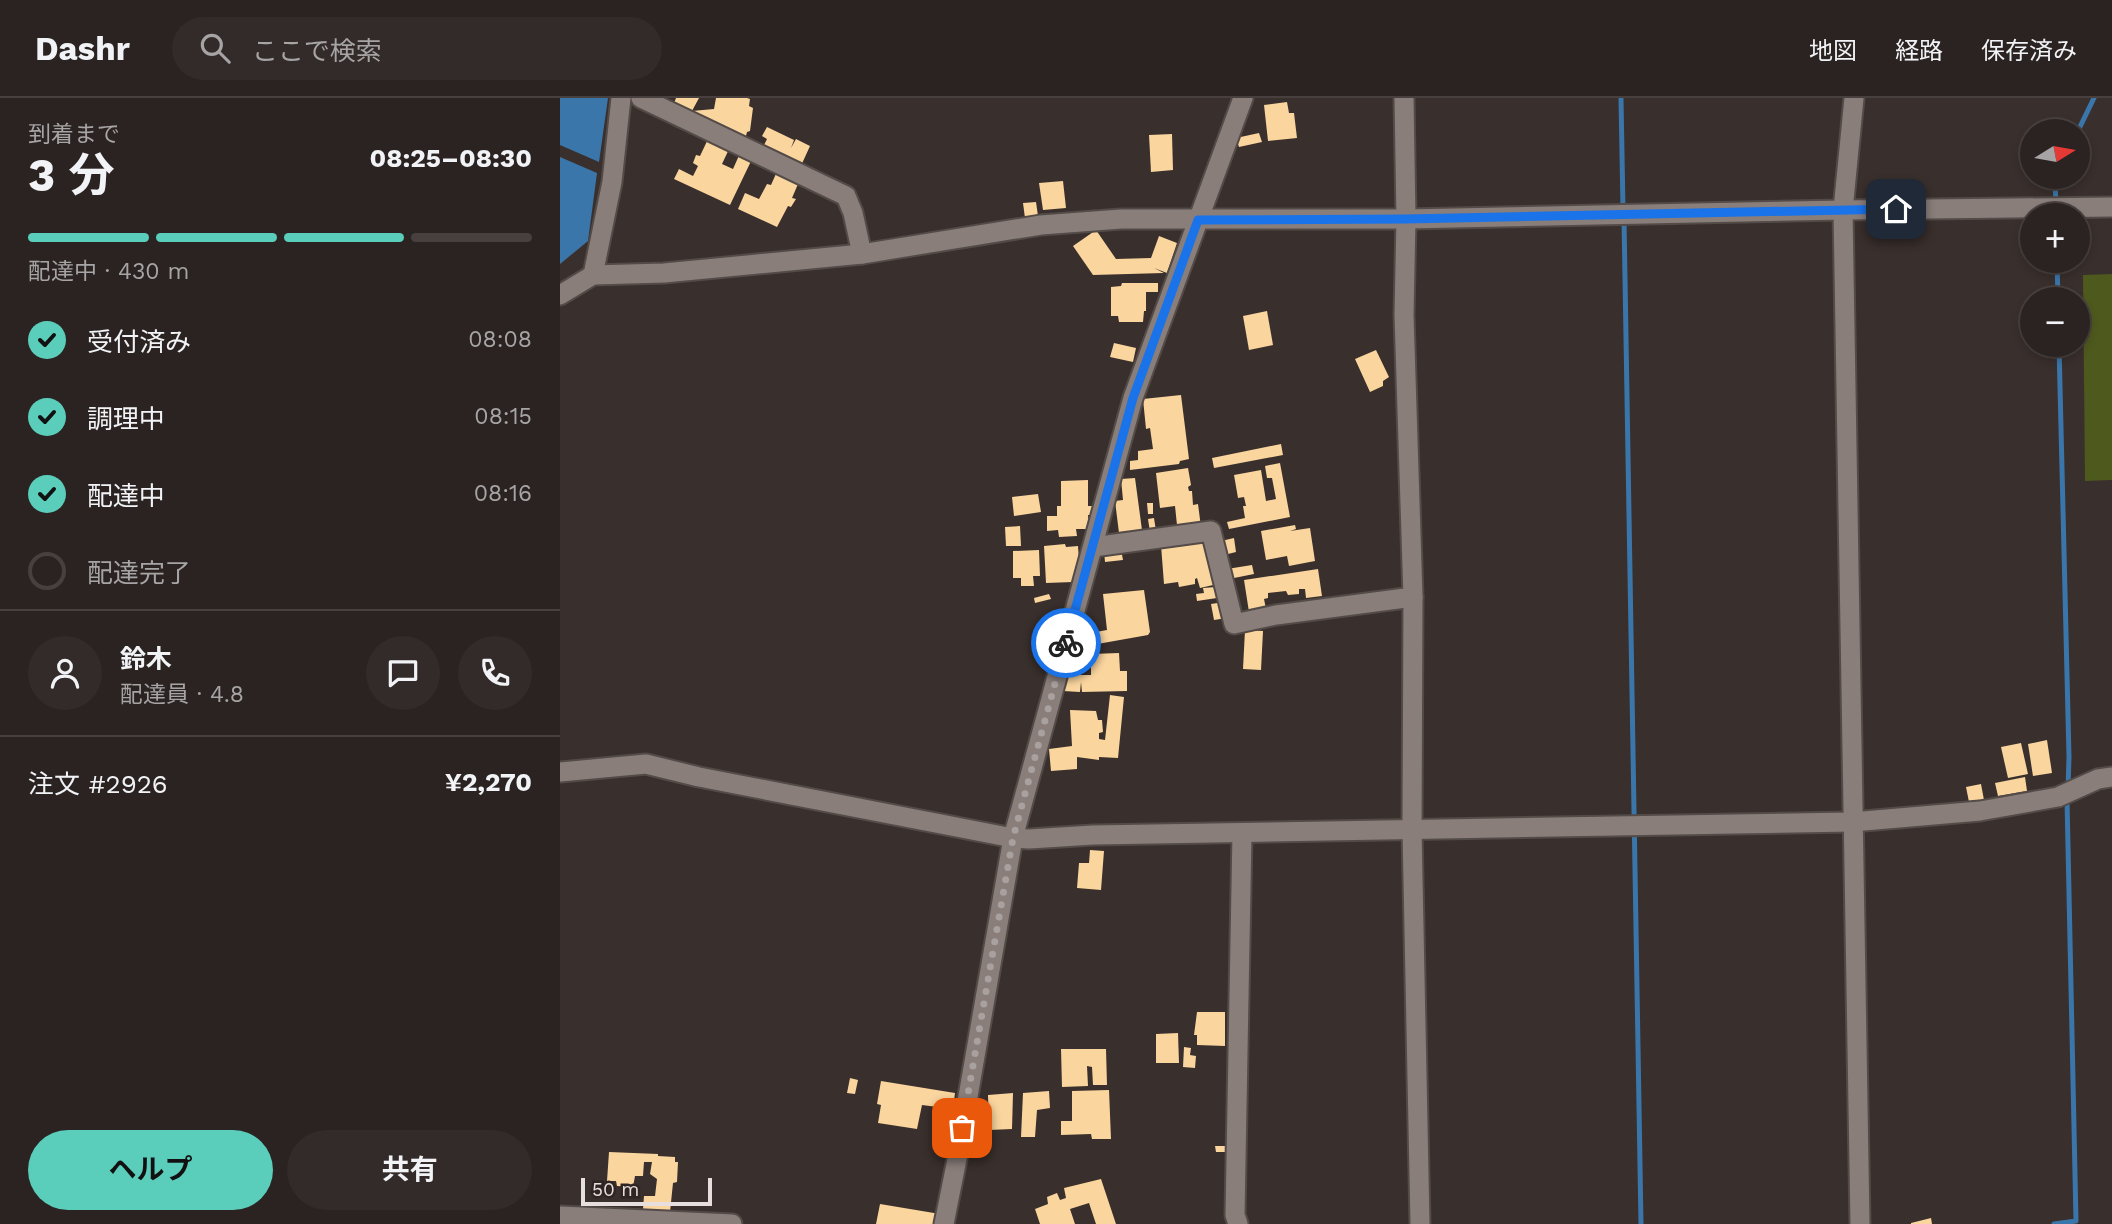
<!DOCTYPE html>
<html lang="ja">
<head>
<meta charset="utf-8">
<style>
  :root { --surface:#2b2321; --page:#332b2a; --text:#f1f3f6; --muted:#a6a4a5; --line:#47403f; --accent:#5bcebb }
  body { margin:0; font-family:"Work Sans","Noto Sans JP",sans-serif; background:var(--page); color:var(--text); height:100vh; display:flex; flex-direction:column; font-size:26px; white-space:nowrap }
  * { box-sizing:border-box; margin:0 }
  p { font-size:23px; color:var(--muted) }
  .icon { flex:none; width:38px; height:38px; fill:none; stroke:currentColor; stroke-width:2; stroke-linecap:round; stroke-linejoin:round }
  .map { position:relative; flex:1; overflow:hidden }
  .details { display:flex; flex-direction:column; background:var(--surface); width:560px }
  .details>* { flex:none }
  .needle { width:46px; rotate:79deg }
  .controls { position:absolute; left:1460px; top:21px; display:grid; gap:14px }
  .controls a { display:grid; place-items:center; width:70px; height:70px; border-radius:50%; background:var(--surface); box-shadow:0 4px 10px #0003,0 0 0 2px var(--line); font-size:35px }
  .scale { position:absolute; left:21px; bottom:18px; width:131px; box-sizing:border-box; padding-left:7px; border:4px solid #e6dfdd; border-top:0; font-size:19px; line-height:24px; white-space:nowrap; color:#e6dfdd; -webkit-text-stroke:5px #2f2522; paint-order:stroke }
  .pin { position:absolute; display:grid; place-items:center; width:60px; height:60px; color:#fff; margin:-30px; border-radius:14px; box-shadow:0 4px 10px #0006 }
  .courier { position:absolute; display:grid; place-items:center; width:70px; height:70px; margin:-35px; border:5px solid #1a73e8; border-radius:50%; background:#fff; color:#222; box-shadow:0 2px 9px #0007 }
  .summary em { font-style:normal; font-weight:700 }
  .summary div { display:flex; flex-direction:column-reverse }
  .summary { display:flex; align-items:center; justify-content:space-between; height:119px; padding:0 28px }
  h1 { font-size:46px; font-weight:700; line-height:52px }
  .bar { display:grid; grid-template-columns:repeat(4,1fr); gap:10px 7px; align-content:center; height:84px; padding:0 28px }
  .bar i { height:9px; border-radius:5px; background:var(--line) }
  .bar .current { background:var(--accent) }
  .bar p { grid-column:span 4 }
  .line { display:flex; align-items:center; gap:18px; padding:0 28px; border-top:2px solid var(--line) }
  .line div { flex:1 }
  .round { display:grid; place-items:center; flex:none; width:74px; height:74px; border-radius:37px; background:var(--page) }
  ol { padding:0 28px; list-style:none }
  li { display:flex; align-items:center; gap:21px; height:77px }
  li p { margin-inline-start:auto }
  li .icon { padding:7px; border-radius:50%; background:var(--accent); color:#111; stroke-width:4 }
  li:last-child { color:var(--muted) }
  li i { width:38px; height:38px; border:4px solid var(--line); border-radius:50% }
  .button { display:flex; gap:14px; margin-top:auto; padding:14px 28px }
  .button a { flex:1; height:80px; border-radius:42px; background:var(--accent); color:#111; font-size:28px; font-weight:700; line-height:80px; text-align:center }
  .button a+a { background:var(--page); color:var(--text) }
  header { display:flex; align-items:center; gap:42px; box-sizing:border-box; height:98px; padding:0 35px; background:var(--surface); border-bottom:2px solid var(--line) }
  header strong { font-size:33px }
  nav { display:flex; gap:38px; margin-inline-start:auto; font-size:24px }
  .search { width:490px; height:63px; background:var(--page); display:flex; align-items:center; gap:18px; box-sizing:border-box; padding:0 24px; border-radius:38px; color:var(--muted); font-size:26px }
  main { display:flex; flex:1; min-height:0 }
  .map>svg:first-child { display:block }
</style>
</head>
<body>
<header>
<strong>Dashr</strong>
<div class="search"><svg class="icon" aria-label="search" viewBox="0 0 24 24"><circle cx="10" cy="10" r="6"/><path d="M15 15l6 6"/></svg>ここで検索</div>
<nav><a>地図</a><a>経路</a><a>保存済み</a></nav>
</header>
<main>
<section class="details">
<div class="summary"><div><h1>3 分</h1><p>到着まで</p></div><em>08:25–08:30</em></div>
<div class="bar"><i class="current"></i><i class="current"></i><i class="current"></i><i></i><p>配達中 · 430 m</p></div>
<ol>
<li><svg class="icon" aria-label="check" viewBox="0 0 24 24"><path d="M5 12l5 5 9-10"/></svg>受付済み<p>08:08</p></li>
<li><svg class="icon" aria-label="check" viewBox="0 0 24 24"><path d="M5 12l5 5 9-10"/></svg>調理中<p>08:15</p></li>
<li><svg class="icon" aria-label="check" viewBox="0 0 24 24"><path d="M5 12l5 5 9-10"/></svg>配達中<p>08:16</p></li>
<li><i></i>配達完了</li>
</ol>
<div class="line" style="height:126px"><a class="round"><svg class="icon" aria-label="person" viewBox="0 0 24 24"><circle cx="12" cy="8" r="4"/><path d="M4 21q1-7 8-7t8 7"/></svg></a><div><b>鈴木</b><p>配達員 · 4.8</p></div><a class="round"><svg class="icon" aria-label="chat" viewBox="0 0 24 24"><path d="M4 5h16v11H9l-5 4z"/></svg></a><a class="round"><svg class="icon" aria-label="phone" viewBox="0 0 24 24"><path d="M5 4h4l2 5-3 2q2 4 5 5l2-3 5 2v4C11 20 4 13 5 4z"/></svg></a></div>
<div class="line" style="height:91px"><div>注文 #2926</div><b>¥2,270</b></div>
<div class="button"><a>ヘルプ</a><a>共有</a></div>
</section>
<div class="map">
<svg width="1552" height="1126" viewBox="0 0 1552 1126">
  <rect width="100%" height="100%" fill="#392f2c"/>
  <path fill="#4e591e" d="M1552 176V382L1525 383 1523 177Z"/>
  <g fill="#3b76aa">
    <path d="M0 0H48L39 64 0 47Z"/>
    <path d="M0 59 37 75 28 143 0 166Z"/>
  </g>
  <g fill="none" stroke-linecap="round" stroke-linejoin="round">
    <g stroke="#3b76aa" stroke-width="5">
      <path d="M1061 0 1063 111"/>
      <path d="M1517 35 1534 0"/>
      <path d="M1496 107 1495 84 1497 79"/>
      <path d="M1064 121 1081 1126"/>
      <path d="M1497 163 1498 201"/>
      <path d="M1499 247 1509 659 1508 691"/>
      <path d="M1494 1126 1516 1123 1507 701"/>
    </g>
  </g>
  <g fill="#fad59e">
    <path d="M116 0H139L132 13 154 11 156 0H187L190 1 189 8 193 10 190 33 187 34 185 42 112 10Z"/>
    <path d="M727 4 729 15H734L737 40 708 43 704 7Z"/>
    <path d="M207 29 234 42 231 50 236 41 250 48 240 70 225 63 228 58 217 53 215 56 207 52 208 49 204 47 207 41 202 38Z"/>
    <path d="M699 35 702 44 679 49 676 40Z"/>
    <path d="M612 36 613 72 591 74 589 37Z"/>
    <path d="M149 39 170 49 162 66 173 71 181 53 193 59 170 107 114 81 119 71 133 78 138 68 133 65 136 57 140 58Z"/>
    <path d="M219 69 241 79 232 100 236 101 231 109 228 108 217 129 178 111 185 95 199 101 207 86 211 87Z"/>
    <path d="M503 83 506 110 483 112 479 85Z"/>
    <path d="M476 104 478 118 465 120 463 105Z"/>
    <path d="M536 132 556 161 591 160 599 138 617 145 607 175 594 170 604 175 533 177 513 148Z"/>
    <path d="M562 185H598V194H586V213H584L583 224H559L558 218H551V189L561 188Z"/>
    <path d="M707 213 713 247 689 252 683 218Z"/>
    <path d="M554 245 576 250 573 264 550 259Z"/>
    <path d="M816 252 829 279 823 283V288L810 294 795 261Z"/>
    <path d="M621 297 629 361 620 363 619 366 570 372V363L578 362V353L593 351 590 330 586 331 583 301Z"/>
    <path d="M721 346 723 357 654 370 652 360Z"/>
    <path d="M720 365 730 419 669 431 667 424 685 420 683 408H686L684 399 678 400 674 377 701 372 706 403 716 401 712 380H707L705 368Z"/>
    <path d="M628 370 631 387 628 389 629 393H632L633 407 638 406 641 429 609 434 608 429 617 427 615 408 600 410 596 375Z"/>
    <path d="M575 380 582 432 559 435 555 403 563 402 561 381Z"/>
    <path d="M528 382V408H532V417H528L529 431H516L517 438 499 439 498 432 487 433V418H497V408H501V383Z"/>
    <path d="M478 396 481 414 454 418 452 399Z"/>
    <path d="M587 405H593V416H588Z"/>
    <path d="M594 420 596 433 590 434 588 421Z"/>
    <path d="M735 427 736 431 730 433 750 430 755 463 729 468 727 458 706 462 701 433Z"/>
    <path d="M460 428 461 448H446L445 429Z"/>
    <path d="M650 439 662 485 640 490 637 480 635 481V486L619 489 618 484 604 486 601 447Z"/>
    <path d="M674 440 676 454 664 457 661 443Z"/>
    <path d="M505 446 506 449 518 448 519 462 513 484 486 485 484 448Z"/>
    <path d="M561 451 563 462 545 464 544 453Z"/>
    <path d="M479 452 480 478H473L474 488H461V480H453V453Z"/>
    <path d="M692 467 694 476 669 481 667 471Z"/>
    <path d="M758 471 762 498 746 500 745 491H739V496L728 497 726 493 708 495V500L704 501 706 511 689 514 684 482Z"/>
    <path d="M656 489 657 500 637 503 636 496 644 495 643 490Z"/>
    <path d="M584 492 590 534 588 537 515 550 514 543 520 542 519 537 547 532 543 496Z"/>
    <path d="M489 496 491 501 475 505 474 500Z"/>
    <path d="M664 504 667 520 654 522 651 506Z"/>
    <path d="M685 532 703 533 701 572 683 571Z"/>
    <path d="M559 555 560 573H567V593L522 594 521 584 520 594 503 593 507 577H531V556Z"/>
    <path d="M550 597 564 599 558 660 539 659V662L517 659V671L491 673 489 651 512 648 510 612 536 613 538 622H542L543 634 539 635V641L545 642Z"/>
    <path d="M1487 642 1492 675 1473 678 1468 646Z"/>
    <path d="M1461 645 1468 676 1448 680 1441 649Z"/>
    <path d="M1465 679 1467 693 1438 698 1435 685Z"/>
    <path d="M1421 686 1424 702 1409 704 1406 689Z"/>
    <path d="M530 752 544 753 541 792 517 790 519 765H529Z"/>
    <path d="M637 914H665V948L637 947V937H634Z"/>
    <path d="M618 935 619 965H596V936Z"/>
    <path d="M624 949 631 950 630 957 636 958 635 970 623 969Z"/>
    <path d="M501 951H546L547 987H533L532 969 527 968 528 988 502 989Z"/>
    <path d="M290 980 298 982 295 996 287 995Z"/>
    <path d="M321 983 395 995 393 1011 362 1007 357 1031 318 1025 321 1007 317 1006Z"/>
    <path d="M549 992 551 1041H532L531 1036 501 1037V1023H512V993Z"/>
    <path d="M489 993 490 1010 477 1012 475 1039H461L463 995Z"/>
    <path d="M453 995 452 1031 429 1032 428 997Z"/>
    <path d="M385 1023 390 1025 386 1038 381 1036Z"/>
    <path d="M426 1030 427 1045H415L414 1031Z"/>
    <path d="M655 1048H670V1054H656Z"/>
    <path d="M49 1054 98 1056V1058L115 1059V1064H118L117 1084 113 1085 110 1114 83 1111 84 1098H95L97 1081 90 1076 92 1064H84L83 1078H75L73 1089 57 1088 56 1083H47Z"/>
    <path d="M541 1081 556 1126H536L529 1105 510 1111 515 1126H480L475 1111 488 1106 487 1099 497 1095 500 1102 506 1100 504 1090Z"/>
    <path d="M320 1106 380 1116 379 1126H316Z"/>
    <path d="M1371 1120 1372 1126H1351V1125Z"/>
  </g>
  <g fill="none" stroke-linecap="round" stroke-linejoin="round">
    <defs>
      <g id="minor">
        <path d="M81 0 286 98 293 115 302 156"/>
        <path d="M844 0 846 121 844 217 853 499 852 732 860 1126"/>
        <path d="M1294 0 1283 112 1300 1126"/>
        <path d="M33 177 52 84 61 0"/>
        <path d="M0 197 33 177 104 175 302 156 481 127 561 121H846L1283 112 1552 109"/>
        <path d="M533 449 651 433 674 526 716 517 853 499"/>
        <path d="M0 674 86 666 139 679 453 740 469 741 533 737 1292 724 1420 713 1498 699 1538 681 1552 679"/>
        <path d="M0 1118 172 1126"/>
        <path d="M384 1126 398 1056 453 740 573 300 683 0"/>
        <path d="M678 1126 675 1117 682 735"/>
      </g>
    </defs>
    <use href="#minor" stroke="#534b48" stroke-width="23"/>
    <use href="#minor" stroke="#8a7e7a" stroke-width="19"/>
  </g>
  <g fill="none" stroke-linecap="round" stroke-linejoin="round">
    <path stroke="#a9a19f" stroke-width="7" stroke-dasharray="0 12.6" d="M402 1030 453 740 506 545"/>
    <path stroke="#1a73e8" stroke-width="9" d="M506 545 573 300 638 122 846 121 1336 111"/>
  </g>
</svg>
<div class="controls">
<a><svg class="needle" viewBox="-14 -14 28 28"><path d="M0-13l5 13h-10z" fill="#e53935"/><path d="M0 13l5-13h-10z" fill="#a6a4a5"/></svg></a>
<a>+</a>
<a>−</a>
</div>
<div class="scale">50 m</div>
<div class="pin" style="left:402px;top:1030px;background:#ea580c"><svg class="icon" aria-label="bag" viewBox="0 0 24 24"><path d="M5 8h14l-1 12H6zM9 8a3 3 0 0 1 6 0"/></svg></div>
<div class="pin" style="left:1336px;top:111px;background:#1f2937"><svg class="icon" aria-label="home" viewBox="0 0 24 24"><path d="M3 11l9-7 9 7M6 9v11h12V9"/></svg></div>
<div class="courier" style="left:506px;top:545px"><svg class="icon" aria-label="bike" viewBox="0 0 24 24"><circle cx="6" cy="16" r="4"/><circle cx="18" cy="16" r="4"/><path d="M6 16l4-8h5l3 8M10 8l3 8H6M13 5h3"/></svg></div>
</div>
</main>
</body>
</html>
